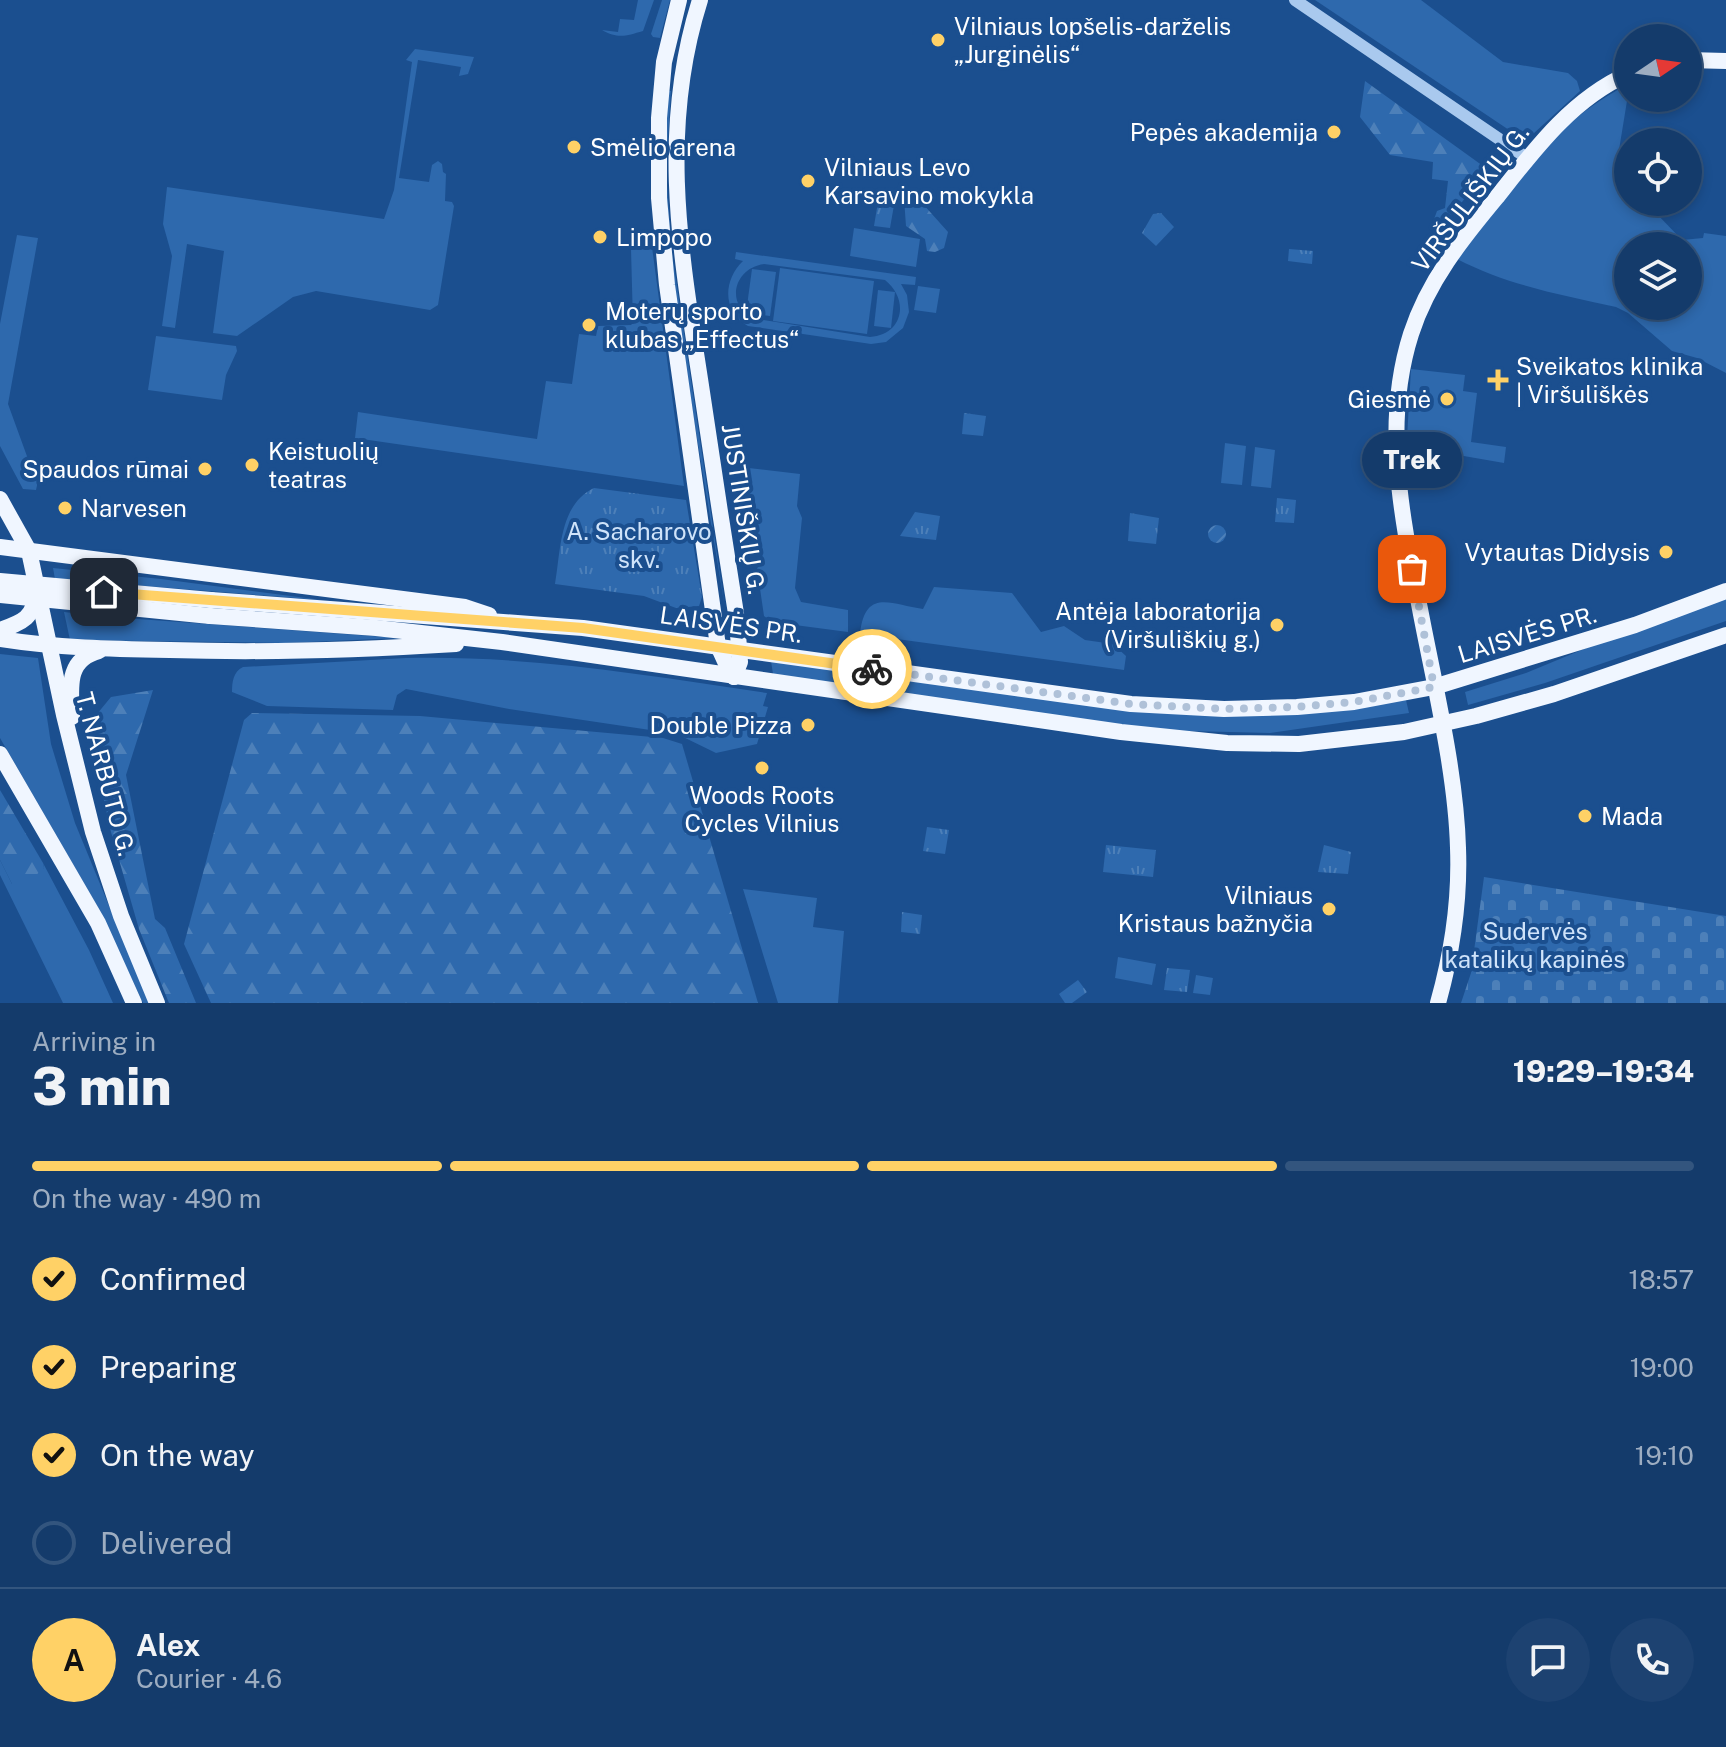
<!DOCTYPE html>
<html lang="en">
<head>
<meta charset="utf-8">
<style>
  :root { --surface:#143b6b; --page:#1d4271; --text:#f1f3f6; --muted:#9dadc1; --line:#33557e; --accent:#ffd166 }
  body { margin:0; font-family:"Public Sans",sans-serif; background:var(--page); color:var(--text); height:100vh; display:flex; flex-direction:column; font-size:30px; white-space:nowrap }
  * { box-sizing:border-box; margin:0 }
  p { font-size:26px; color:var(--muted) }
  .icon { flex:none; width:44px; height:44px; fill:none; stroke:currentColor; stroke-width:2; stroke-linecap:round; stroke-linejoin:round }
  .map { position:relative; height:1003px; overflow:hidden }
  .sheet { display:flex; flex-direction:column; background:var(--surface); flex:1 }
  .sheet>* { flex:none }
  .needle { width:52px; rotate:77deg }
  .controls { position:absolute; left:1614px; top:24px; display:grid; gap:16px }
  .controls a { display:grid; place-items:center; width:88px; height:88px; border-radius:50%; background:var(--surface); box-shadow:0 4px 12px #0003,0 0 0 2px var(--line); font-size:40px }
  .pin { position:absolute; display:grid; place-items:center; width:68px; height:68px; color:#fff; margin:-34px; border-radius:16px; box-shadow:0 4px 12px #0006 }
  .courier { position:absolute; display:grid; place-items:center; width:80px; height:80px; margin:-40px; border:6px solid #ffd166; border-radius:50%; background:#fff; color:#222; box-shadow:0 2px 10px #0007 }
  .bubble { position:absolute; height:56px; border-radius:28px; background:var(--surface); box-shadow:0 4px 12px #0003,0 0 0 2px var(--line); font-size:26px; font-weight:800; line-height:56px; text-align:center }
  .overview em { font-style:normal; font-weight:800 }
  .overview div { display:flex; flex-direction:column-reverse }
  .overview { display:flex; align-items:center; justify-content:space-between; height:136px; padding:0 32px }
  h1 { font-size:52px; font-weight:800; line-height:60px }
  .bar { display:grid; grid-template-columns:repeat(4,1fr); gap:12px 8px; align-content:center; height:96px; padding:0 32px }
  .bar i { height:10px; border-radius:6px; background:var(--line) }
  .bar .on { background:var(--accent) }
  .bar p { grid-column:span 4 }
  .line { display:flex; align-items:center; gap:20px; padding:0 32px; border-top:2px solid var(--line) }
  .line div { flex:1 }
  .round { display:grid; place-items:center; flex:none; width:84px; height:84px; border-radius:42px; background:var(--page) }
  ol { padding:0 32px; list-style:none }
  li { display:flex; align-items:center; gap:24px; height:88px }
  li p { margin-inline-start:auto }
  li .icon { padding:8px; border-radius:50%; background:var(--accent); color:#111; stroke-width:4 }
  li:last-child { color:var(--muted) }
  li i { width:44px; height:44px; border:4px solid var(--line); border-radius:50% }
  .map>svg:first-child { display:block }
</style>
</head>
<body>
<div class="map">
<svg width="1726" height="1003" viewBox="0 0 1726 1003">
  <defs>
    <pattern id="forest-firs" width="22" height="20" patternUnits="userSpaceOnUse" patternTransform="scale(2)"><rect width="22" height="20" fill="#2e69ad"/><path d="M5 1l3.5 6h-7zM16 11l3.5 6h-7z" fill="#4d80b9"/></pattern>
    <pattern id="cemetery-stones" width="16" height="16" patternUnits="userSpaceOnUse" patternTransform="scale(2)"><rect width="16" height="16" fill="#2e69ad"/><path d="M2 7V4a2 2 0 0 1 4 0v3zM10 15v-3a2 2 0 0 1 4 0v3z" fill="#4d80b9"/></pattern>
    <pattern id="park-tufts" width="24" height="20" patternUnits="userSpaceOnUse" patternTransform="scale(2)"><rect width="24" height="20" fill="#2e69ad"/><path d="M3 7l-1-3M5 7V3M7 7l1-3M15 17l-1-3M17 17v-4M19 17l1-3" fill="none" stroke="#4d80b9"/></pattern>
    <pattern id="garden-furrows" width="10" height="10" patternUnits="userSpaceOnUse" patternTransform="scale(2)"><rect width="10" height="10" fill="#2e69ad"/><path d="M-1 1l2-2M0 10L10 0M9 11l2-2" fill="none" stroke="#4d80b9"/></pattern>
  </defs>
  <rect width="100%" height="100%" fill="#1b4f8f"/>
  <g fill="#2e69ad" fill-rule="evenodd">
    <path d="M638 0H654L643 31C626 36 618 39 602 30L618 32 620 19 634 20Z"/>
    <path d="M662 0H670L660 38 653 37 651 34Z"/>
    <path d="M1315 0H1421L1503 62 1568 73 1577 81 1580 91 1533 134 1527 136 1515 134Z"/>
    <path d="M415 49 474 57 468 74 459 76 461 67 418 60 399 178 429 182 432 165 438 161 442 164 443 172 446 174 445 201 452 202 454 206 438 305 430 310 316 291 293 297 237 336 213 333 224 251 187 244 175 328 162 326 172 256 163 224 167 187 384 219 394 190 412 62 406 60Z"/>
    <path d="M1624 86 1627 101 1619 150 1628 160V202H1660L1655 212 1682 240 1703 238 1704 233 1726 236V373L1697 358 1672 351 1628 313 1616 307C1561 295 1507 285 1457 259 1491 215 1523 167 1563 129 1582 112 1602 99 1624 86ZM1628 246H1688V306H1628Z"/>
    <path d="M668 91H671L666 170 672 253 725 608 678 323 664 167Z"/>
    <path d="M854 228 920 239 916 267 850 256Z"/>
    <path d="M17 235 38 238 8 404 28 459 42 463 36 490 23 489 0 446V324Z"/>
    <path d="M652 247 684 486 355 438 358 412 537 439 546 381 572 384 579 334 596 336 598 326 631 325 633 323 631 249Z"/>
    <path d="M736 252 916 277 915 285 901 284 907 295 909 312 903 328 886 342 871 344 748 326C722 312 723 280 743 261L735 259ZM764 264 885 280C910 300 903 335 870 337L751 318C725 302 735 268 764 264Z"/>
    <path d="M780 268 874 281 867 334 773 321Z"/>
    <path d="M752 269 776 272 770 316 746 313Z"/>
    <path d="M918 286 940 289 936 313 914 310Z"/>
    <path d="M878 290 895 292 891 328 874 326Z"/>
    <path d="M156 336 236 346 237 351 226 375 222 400 148 390Z"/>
    <path d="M1411 369 1465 375 1463 391 1477 393 1471 442 1506 447 1504 463 1458 455H1406Z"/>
    <path d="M1225 443 1246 446 1242 485 1221 483Z"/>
    <path d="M1255 447 1275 450 1271 488 1251 486Z"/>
    <path d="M740 467 800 474 797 506 802 518 795 588 801 602 848 610V632L772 622 764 616 757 568 764 563 754 515 746 506Z"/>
    <path d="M53 568 161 579 322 600 55 579Z"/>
    <path d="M934 587 1012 593 1041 632 1064 626 1085 640 1113 644 1126 656 1124 670 860 634C865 588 890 604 923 609Z"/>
    <path d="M1726 598V621L1545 683 1468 705 1465 692 1526 673 1596 644Z"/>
    <path d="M64 612 110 617 400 638 285 643 70 640Z"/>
    <path d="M0 654 38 658 51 744 75 823 149 1003H143L100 911 0 738Z"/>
    <path d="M406 658C527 655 647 675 767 693L763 706 768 707 757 744 716 753 677 734 509 709 406 689 397 695 393 710 267 706 232 692C232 682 233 672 243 667Z"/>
    <path d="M771 661 1099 706 1406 700 1409 713 1270 733 1148 730 773 674Z"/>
    <path d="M0 860 12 884 44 868 43 863 89 950 113 1003H63L0 875Z"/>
    <path d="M743 889 817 898 813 927 844 931 838 1003H778Z"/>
    <path d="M1118 957 1156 964 1152 985 1115 978Z"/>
    <path d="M1196 975 1213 978 1210 995 1193 993Z"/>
  </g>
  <g fill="url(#forest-firs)">
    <path d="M1365 81 1483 166V175L1441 229H1434L1432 225 1437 211 1445 208 1448 181 1432 179 1433 162 1390 155 1360 117Z"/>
    <path d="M914 194 948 232 944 248 935 252 927 251 925 239 906 226 904 198Z"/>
    <path d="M153 690 126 775 155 919 165 928 196 1003H169L139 929 111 832 99 778 93 744 97 714 111 697Z"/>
    <path d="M252 713 420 716 663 738 682 744 758 1003H211L184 944 244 720Z"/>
    <path d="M0 790 43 863 44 868 26 884H12L0 860Z"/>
  </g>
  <path fill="url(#cemetery-stones)" d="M1484 877 1726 916V1003H1461L1471 973Z"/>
  <g fill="url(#park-tufts)">
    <path d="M878 202 894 205 890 228 874 226Z"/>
    <path d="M1161 213 1174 227 1156 246 1142 233 1153 214Z"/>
    <path d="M1289 249 1313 251 1312 264 1288 261Z"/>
    <path d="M964 413 986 416 983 436 962 434Z"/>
    <path d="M594 488 686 500 702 597 699 606 676 608 644 596 555 584C561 550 559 505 594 488Z"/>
    <path d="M1277 498 1296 500 1294 523 1275 522Z"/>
    <path d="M915 512 940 516 936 540 900 536Z"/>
    <path d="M1130 513 1159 518 1156 544 1128 541Z"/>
    <path d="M927 827 949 830 945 854 923 851Z"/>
    <path d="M1106 845 1156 850 1153 877 1103 872Z"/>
    <path d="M1324 845 1351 852 1348 874 1318 872Z"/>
    <path d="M902 912 922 915 920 934 901 932Z"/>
    <path d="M1167 968 1190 970 1187 992 1164 990Z"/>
    <path d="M1078 980 1087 992 1072 1003H1065L1059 994Z"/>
  </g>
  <circle fill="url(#garden-furrows)" cx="1217" cy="534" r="9"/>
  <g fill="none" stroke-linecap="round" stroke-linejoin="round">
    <path stroke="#a9c9ee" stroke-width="12" d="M1295 0 1527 158"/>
    <g stroke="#f0f6ff" stroke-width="16">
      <path d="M679 0 664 62 659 118V198L667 285 718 646 728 668 734 677"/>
      <path d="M700 0C659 129 680 249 700 379 712 459 724 540 737 620L740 662 734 677"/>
      <path d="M1688 60 1726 61"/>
      <path d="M0 499 29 551 64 715 93 832 121 916 157 1003"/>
      <path d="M0 547 465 607 489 615"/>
      <path d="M211 600 583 628 1131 704 1224 709 1297 707 1354 702 1434 687 1635 625 1726 591"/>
      <path d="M210 616 376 628 502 642 1121 732 1227 743 1299 744 1404 732 1476 716 1554 694 1726 635"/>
      <path d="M0 630C23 622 34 618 36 592"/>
      <path d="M0 639C56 648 113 649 170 650 266 653 361 650 456 644"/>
      <path d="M72 717C71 689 65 660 99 651"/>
      <path d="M0 754 98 923 134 1003"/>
      <path d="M1438 1003C1452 953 1460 900 1458 848 1456 772 1434 683 1420 609 1402 518 1382 425 1411 334 1428 281 1462 239 1497 197 1534 150 1572 99 1628 74"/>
    </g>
    <g stroke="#f0f6ff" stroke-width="16">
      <path d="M0 581 211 600"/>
      <path d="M0 595 210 616"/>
    </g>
  </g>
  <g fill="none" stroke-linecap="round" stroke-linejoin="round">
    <path stroke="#afc1d8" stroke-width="8" stroke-dasharray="0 14.4" d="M872 669 1131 704 1224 709 1297 707 1354 702 1434 687 1412 569"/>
    <path stroke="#ffd166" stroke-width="10" d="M104 592 583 628 872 669"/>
  </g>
  <g fill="#ffd166" stroke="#1b4f8f" stroke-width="3">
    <circle cx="938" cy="40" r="8"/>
    <circle cx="1334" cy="132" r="8"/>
    <circle cx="574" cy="147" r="8"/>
    <circle cx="808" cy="181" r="8"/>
    <circle cx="600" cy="237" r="8"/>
    <circle cx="589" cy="325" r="8"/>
    <path d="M1494 368h8v8h8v8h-8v8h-8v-8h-8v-8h8z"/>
    <circle cx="1447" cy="399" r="8"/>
    <circle cx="252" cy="465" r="8"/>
    <circle cx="205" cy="469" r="8"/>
    <circle cx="65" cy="508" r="8"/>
    <circle cx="1666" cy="552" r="8"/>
    <circle cx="1277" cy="625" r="8"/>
    <circle cx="808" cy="725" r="8"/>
    <circle cx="762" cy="768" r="8"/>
    <circle cx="1585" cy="816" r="8"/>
    <circle cx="1329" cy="909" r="8"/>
  </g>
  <g text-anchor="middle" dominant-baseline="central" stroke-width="8" stroke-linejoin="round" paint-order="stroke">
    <g font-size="24" fill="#fff" stroke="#1b4f8f" text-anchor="start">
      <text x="954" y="26">Vilniaus lopšelis-darželis<tspan x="954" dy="28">„Jurginėlis“</tspan></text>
      <text x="1318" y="132" text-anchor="end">Pepės akademija</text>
      <text x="590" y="147">Smėlio arena</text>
      <text x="824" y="167">Vilniaus Levo<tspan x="824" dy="28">Karsavino mokykla</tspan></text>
      <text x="616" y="237">Limpopo</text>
      <text x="605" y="311">Moterų sporto<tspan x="605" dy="28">klubas „Effectus“</tspan></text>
      <text x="1516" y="366">Sveikatos klinika<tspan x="1516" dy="28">| Viršuliškės</tspan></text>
      <text x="1431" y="399" text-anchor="end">Giesmė</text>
      <text x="268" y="451">Keistuolių<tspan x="268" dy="28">teatras</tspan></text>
      <text x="189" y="469" text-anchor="end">Spaudos rūmai</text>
      <text x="81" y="508">Narvesen</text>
      <text x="1650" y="552" text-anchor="end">Vytautas Didysis</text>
      <text x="1261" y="611" text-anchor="end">Antėja laboratorija<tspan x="1261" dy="28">(Viršuliškių g.)</tspan></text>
      <text x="792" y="725" text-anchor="end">Double Pizza</text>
      <text x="762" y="795" text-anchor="middle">Woods Roots<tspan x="762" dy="28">Cycles Vilnius</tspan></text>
      <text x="1601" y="816">Mada</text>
      <text x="1313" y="895" text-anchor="end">Vilniaus<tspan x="1313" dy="28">Kristaus bažnyčia</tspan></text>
    </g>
    <g font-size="24" fill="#fff" stroke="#1b4f8f">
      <text transform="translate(1470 198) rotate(-53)">VIRŠULIŠKIŲ G.</text>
      <text transform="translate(744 509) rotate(81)">JUSTINIŠKIŲ G.</text>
      <text transform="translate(731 624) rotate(8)">LAISVĖS PR.</text>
      <text transform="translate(1527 634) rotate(-17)">LAISVĖS PR.</text>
      <text transform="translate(106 774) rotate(75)">T. NARBUTO G.</text>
    </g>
    <g font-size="24" fill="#cfe3fa" stroke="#1b4f8f">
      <text x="639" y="531">A. Sacharovo<tspan x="639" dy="28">skv.</tspan></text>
      <text x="1535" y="931">Sudervės<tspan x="1535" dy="28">katalikų kapinės</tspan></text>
    </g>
  </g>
</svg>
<div class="controls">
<a><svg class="needle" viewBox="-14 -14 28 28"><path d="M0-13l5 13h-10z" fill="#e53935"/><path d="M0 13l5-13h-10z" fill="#9dadc1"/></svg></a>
<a><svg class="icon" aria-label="locate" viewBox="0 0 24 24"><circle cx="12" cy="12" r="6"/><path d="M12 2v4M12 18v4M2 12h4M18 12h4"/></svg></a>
<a><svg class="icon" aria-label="layers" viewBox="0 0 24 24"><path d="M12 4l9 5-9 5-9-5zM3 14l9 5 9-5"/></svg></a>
</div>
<div class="pin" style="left:1412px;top:569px;background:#ea580c"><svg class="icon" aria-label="bag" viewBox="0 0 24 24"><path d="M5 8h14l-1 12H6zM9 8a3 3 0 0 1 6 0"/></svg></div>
<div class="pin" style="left:104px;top:592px;background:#1f2937"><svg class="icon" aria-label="home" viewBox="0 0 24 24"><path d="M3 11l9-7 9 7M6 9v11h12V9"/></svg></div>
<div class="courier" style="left:872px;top:669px"><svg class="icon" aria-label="bike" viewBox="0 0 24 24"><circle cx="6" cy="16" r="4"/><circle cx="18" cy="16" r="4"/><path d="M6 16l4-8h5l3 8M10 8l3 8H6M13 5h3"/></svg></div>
<div class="bubble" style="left:1362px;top:432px;width:100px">Trek</div>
</div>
<section class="sheet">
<div class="overview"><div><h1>3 min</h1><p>Arriving in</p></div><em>19:29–19:34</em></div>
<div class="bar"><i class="on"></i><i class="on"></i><i class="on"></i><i></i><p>On the way · 490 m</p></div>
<ol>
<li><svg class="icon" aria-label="check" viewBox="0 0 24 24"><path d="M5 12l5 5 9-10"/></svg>Confirmed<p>18:57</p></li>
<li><svg class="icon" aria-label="check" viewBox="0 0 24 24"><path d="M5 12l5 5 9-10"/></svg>Preparing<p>19:00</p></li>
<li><svg class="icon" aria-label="check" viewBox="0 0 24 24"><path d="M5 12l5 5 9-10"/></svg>On the way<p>19:10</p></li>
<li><i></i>Delivered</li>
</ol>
<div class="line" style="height:144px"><b class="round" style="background:var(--accent);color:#111">A</b><div><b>Alex</b><p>Courier · 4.6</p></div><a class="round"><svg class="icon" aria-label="chat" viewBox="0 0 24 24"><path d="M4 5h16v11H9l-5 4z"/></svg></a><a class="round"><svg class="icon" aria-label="phone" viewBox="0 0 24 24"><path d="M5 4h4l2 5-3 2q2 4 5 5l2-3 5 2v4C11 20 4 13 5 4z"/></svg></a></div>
</section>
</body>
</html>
